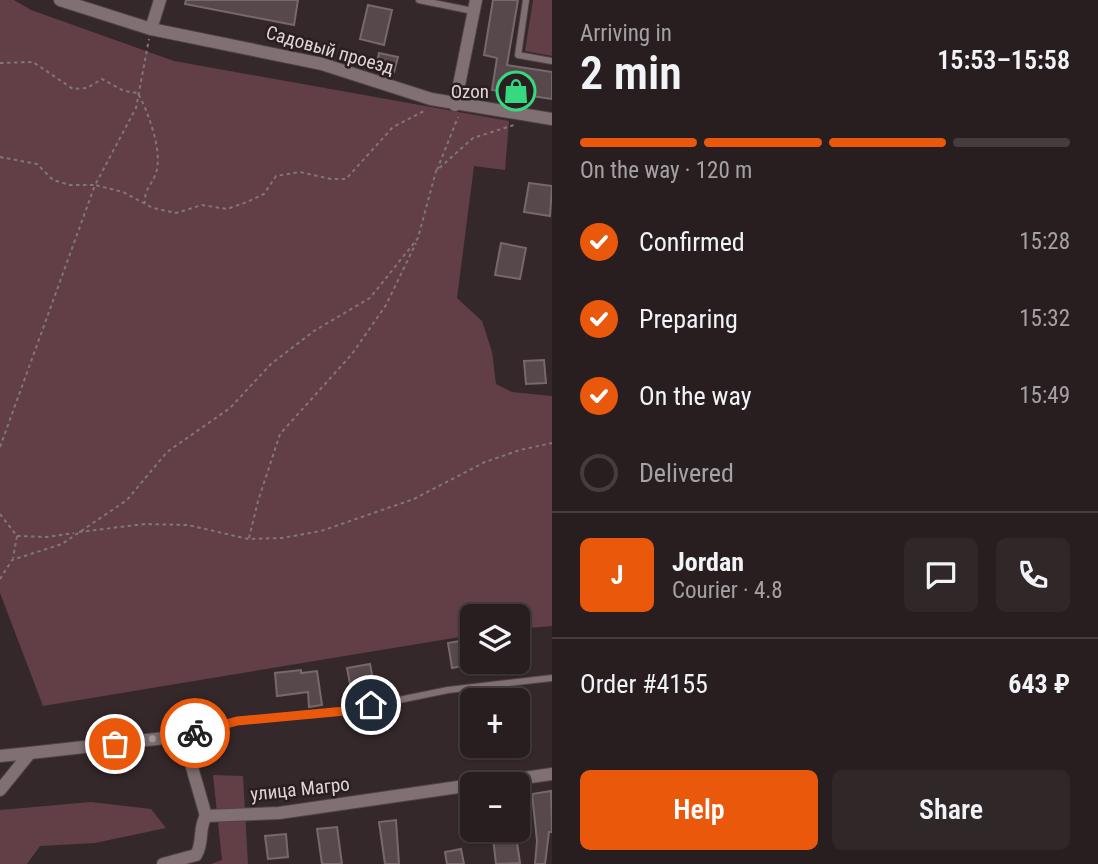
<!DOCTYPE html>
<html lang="en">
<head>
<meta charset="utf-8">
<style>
  :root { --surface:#281e20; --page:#302729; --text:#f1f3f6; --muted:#a5a2a5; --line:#443c3e; --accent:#ea580c }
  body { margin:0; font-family:"Roboto Condensed",sans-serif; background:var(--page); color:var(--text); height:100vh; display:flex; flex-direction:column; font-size:26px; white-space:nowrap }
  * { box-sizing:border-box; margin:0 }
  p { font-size:23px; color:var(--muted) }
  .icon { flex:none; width:38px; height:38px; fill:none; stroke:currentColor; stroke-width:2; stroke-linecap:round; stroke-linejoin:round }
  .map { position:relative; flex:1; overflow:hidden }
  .side { display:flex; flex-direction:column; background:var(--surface); width:546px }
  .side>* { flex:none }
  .fabs { position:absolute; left:460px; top:604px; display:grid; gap:14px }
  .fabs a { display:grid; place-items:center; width:70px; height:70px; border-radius:10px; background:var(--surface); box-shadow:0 2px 5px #0004,0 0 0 2px var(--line); font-size:35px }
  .pin { position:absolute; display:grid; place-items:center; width:60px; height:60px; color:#fff; margin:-30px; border:4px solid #fff; border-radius:50%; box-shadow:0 2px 7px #0007 }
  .courier { position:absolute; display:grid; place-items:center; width:70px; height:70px; margin:-35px; border:5px solid #ea580c; border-radius:50%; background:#fff; color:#222; box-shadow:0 2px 9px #0007 }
  .head em { font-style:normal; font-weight:600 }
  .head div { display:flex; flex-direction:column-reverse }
  .head { display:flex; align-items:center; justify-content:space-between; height:119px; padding:0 28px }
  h1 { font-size:46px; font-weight:600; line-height:52px }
  .bar { display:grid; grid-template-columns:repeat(4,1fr); gap:10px 7px; align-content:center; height:84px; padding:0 28px }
  .bar i { height:9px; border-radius:5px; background:var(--line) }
  .bar .selected { background:var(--accent) }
  .bar p { grid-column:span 4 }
  .line { display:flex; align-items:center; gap:18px; padding:0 28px; border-top:2px solid var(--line) }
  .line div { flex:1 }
  .round { display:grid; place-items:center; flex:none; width:74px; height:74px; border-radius:10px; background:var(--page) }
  ol { padding:0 28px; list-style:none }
  li { display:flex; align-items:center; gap:21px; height:77px }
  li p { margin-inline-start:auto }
  li .icon { padding:7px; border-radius:50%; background:var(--accent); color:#fff; stroke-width:4 }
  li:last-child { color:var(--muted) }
  li i { width:38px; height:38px; border:4px solid var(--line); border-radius:50% }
  .button { display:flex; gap:14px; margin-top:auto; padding:14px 28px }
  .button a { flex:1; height:80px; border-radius:10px; background:var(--accent); color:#fff; font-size:28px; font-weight:600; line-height:80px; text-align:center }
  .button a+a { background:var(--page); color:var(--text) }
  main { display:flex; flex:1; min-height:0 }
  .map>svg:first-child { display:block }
</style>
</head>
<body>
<main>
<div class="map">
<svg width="552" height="864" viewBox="0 0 552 864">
  <rect width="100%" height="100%" fill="#35282b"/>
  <g fill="#623e47">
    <path d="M0 0H14L31 10 174 61 509 121 505 170 474 166 457 298 482 321 492 352 496 384 512 392 552 396V626L518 629V616H472V635L43 706 0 593Z"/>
    <path d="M533 0H552V56L525 51Z"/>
    <path d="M213 775 243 776 248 864H211L222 860Z"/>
    <path d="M91 802 151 809 166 828 95 843 40 846 27 864H0V810Z"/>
  </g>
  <g fill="#57484b" stroke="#77686b" stroke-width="2">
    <path d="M186 0H298L294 25 185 4Z"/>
    <path d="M493 0H518L507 65 552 72V99L492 90 497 58 484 55Z"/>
    <path d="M368 5 392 10 384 45 360 39Z"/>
    <path d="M379 53 398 57 394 72 376 68Z"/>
    <path d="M529 183 552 186 550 216 524 212Z"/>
    <path d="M501 243 526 248 520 279 495 275Z"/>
    <path d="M544 360 546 383 526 384 524 361Z"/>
    <path d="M471 639 472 664 452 668 448 643Z"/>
    <path d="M370 664 374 685 351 689 347 668Z"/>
    <path d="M301 670V673L317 671 322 705 309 707 308 692 277 696 275 673Z"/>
    <path d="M551 791 552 832H549L545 864H535L537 841 532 794Z"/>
    <path d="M396 820 399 864H385L379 822Z"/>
    <path d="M337 827 342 864H322L317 829Z"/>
    <path d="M286 834 288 857 268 859 265 836Z"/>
    <path d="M516 835 520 863 496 864 493 838Z"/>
    <path d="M461 849 464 864H447L445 852Z"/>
  </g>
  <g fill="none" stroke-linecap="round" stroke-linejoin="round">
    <defs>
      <g id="service">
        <path d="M419 0 473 11"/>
        <path d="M526 0 518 55 552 61"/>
        <path d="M183 736 237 721 345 711 448 690 552 678"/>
      </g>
      <g id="minor">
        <path d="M60 0 151 29 322 64 431 99 552 119"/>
        <path d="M151 29 160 0"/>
        <path d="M455 105 476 0"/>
        <path d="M0 756 30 753"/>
        <path d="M482 784 552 774"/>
        <path d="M0 790 30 753 183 736 206 816"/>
        <path d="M163 864 196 855C204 842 198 829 206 816L279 813 472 785"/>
      </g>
    </defs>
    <use href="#service" stroke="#4e4446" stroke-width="8"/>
    <use href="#minor" stroke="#4e4446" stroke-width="14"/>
    <g stroke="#817679" stroke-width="2" stroke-dasharray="3.5 3.5" stroke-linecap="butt">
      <path d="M0 63 33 62 73 89 87 88 102 79 124 91 138 93C148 112 163 151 156 173 152 185 144 189 145 203"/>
      <path d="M0 157 37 164 53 180 70 185H95L136 108 149 39"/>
      <path d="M437 170 458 117"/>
      <path d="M0 447 95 185 123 192 153 208 176 213 202 205 227 209 247 202 264 194 276 176 300 172 331 179H346L393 127 426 110"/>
      <path d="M0 514 17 536 13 558"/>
      <path d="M79 532 145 524 188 525 248 539 282 538 321 531 414 499 485 462 520 450 552 443"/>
      <path d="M17 536 47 537 74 533"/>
      <path d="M249 538 258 501 280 434 352 354 386 305 416 243"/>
      <path d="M0 579 12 560 62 544 127 500 167 452 230 408 271 364 314 331 370 298 418 238 436 171 473 138 514 125"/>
    </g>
    <use href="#service" stroke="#807073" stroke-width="6"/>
    <use href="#minor" stroke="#807073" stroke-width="12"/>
  </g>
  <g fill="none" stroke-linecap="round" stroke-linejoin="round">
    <path stroke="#a3999b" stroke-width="7" stroke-dasharray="0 12.6" d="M115 744 195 733"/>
    <path stroke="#ea580c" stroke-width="9" d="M195 733 237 721 345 711 371 705"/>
  </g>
  <defs>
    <symbol id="shop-ring" viewBox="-11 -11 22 22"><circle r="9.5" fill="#2b1e21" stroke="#36d880" stroke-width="1.5"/><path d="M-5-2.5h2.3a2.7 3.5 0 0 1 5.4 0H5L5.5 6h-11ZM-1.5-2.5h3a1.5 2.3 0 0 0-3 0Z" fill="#36d880"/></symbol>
  </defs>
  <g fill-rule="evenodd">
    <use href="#shop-ring" x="494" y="69" width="44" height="44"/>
  </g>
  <g text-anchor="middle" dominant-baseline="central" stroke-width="5" stroke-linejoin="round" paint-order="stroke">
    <g font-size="19" fill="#ded6d7" stroke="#2b1e21">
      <text transform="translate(330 50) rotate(16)">Садовый проезд</text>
      <text transform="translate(300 789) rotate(-6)">улица Магро</text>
    </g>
    <g font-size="19" fill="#ded6d7" stroke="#2b1e21" text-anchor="end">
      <text x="489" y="91">Ozon</text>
    </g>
  </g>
</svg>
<div class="fabs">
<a><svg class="icon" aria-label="layers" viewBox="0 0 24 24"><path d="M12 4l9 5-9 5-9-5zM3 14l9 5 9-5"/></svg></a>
<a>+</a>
<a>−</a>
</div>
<div class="pin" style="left:115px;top:744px;background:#ea580c"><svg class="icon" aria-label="bag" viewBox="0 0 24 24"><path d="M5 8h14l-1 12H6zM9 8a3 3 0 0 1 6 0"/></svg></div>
<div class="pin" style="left:371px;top:705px;background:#1f2937"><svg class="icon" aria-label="home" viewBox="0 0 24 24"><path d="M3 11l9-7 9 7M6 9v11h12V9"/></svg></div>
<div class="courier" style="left:195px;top:733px"><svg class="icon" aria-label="bike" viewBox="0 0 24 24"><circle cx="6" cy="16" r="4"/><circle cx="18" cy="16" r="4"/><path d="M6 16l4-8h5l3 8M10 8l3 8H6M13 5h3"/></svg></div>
</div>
<section class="side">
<div class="head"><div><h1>2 min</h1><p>Arriving in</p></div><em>15:53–15:58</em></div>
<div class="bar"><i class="selected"></i><i class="selected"></i><i class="selected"></i><i></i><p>On the way · 120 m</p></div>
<ol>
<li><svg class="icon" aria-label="check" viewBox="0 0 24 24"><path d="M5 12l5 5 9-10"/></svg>Confirmed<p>15:28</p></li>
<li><svg class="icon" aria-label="check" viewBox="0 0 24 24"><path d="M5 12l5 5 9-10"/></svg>Preparing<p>15:32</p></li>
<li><svg class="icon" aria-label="check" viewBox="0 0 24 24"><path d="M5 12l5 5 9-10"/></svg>On the way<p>15:49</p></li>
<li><i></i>Delivered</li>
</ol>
<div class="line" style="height:126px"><b class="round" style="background:var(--accent);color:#fff">J</b><div><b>Jordan</b><p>Courier · 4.8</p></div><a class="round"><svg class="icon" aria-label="chat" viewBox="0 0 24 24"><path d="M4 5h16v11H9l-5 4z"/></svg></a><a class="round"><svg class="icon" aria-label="phone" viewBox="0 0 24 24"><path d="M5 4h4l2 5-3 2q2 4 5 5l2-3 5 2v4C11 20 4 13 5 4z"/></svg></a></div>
<div class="line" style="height:91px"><div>Order #4155</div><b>643 ₽</b></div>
<div class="button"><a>Help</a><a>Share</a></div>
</section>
</main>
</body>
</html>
